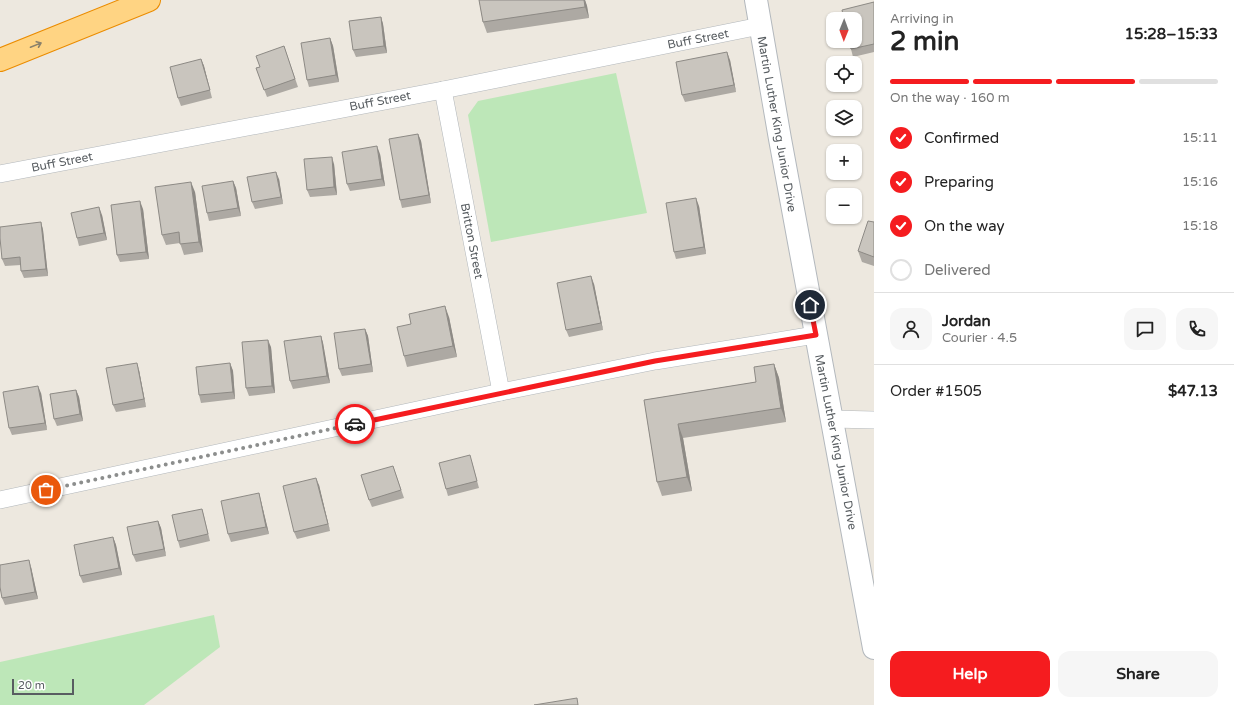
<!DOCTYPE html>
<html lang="en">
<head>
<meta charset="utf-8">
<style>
  :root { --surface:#fff; --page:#f6f6f6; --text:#222; --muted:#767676; --line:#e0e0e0; --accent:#f51c1f }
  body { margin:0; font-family:"Varela Round",sans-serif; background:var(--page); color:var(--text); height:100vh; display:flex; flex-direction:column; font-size:15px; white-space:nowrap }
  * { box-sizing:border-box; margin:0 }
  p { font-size:13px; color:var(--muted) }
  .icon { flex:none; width:22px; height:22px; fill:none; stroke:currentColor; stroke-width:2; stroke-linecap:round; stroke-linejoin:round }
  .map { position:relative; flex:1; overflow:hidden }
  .side { display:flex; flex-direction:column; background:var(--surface); width:360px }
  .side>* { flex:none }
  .needle { width:26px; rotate:181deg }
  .tools { position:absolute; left:826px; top:12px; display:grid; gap:8px }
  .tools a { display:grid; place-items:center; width:36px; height:36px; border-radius:8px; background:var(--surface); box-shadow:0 1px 3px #0004; font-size:20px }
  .scale { position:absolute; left:12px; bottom:10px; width:62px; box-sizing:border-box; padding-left:4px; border:2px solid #585d61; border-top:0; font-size:11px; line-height:14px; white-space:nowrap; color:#585d61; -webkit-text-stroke:3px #fff; paint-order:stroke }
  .pin { position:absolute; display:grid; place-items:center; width:34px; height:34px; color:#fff; margin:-17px; border:2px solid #fff; border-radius:50%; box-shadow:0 1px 4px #0007 }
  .courier { position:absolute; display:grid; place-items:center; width:40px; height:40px; margin:-20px; border:3px solid #f51c1f; border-radius:50%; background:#fff; color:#222; box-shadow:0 1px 5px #0007 }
  .headline em { font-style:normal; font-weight:800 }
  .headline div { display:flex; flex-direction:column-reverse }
  .headline { display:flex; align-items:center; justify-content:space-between; height:68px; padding:0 16px }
  h1 { font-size:26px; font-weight:800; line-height:30px }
  .bar { display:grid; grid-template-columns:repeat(4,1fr); gap:6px 4px; align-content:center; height:48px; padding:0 16px }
  .bar i { height:5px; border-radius:3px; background:var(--line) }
  .bar .on { background:var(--accent) }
  .bar p { grid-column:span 4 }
  .line { display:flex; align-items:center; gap:10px; padding:0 16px; border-top:1px solid var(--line) }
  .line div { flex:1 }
  .round { display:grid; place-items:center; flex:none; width:42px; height:42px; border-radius:12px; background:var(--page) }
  ol { padding:0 16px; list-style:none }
  li { display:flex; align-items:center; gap:12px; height:44px }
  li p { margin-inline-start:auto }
  li .icon { padding:4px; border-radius:50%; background:var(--accent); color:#fff; stroke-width:4 }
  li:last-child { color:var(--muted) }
  li i { width:22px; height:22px; border:2px solid var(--line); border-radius:50% }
  .primary-button { display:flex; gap:8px; margin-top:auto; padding:8px 16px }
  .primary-button a { flex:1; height:46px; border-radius:12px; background:var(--accent); color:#fff; font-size:16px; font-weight:800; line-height:46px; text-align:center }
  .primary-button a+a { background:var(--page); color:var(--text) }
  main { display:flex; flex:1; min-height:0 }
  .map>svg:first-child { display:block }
</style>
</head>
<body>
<main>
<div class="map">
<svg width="874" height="705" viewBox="0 0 874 705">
  <rect width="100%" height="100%" fill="#ede8df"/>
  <g fill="#bde7b8">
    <path d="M616 73 647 213 491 242 468 115 478 101Z"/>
    <path d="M214 615 220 647 144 705H0V662Z"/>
  </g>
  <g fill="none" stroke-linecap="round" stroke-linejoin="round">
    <defs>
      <g id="minor">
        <path d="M443 90 501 392"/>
        <path d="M0 174 443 90 760 26"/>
        <path d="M832 419 874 420"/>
        <path d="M0 500 501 392 655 361 815 335"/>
      </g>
      <path id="secondary" d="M756 0 780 139 874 648"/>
      <path id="motorway" d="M0 60 149 0"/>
    </defs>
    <use href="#minor" stroke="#b2b7bb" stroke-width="18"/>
    <use href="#secondary" stroke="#b3b8bd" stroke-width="24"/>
    <use href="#motorway" stroke="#eb8c00" stroke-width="24"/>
    <use href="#minor" stroke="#fff" stroke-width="17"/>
    <use href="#secondary" stroke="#fff" stroke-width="22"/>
    <use href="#motorway" stroke="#ffd483" stroke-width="22"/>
  </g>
  <g fill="#ada9a3">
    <path d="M479 0H585L587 6 589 18 487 33 483 22Z"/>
    <path d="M874 2V52L853 57 851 49Z"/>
    <path d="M381 17 383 24 387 53 356 57 353 50Z"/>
    <path d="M330 38 333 46 339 82 309 87 307 80Z"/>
    <path d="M284 46 298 87 267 97 256 68 260 67Z"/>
    <path d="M201 59 204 66 212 98 181 106 178 98Z"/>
    <path d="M730 60 736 92 685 102 682 95Z"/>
    <path d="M418 134 421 141 431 203 402 208 400 200Z"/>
    <path d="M380 154 385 186 350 191 347 184Z"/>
    <path d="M334 164 337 195 310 197 307 190Z"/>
    <path d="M279 179 283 204 255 209 252 202Z"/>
    <path d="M233 181 236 188 241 216 209 221 207 213Z"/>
    <path d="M195 192 203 252 184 255 180 243 166 245 162 235Z"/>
    <path d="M699 206 706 254 676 259 674 252Z"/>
    <path d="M143 209 149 259 120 262 117 255Z"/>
    <path d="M102 215 107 240 79 246 77 238Z"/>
    <path d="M41 222 43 230 48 276 24 278 21 271V265L5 266 2 259Z"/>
    <path d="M874 222V266L862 262 858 251Z"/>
    <path d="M594 284 603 330 569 337 566 330Z"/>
    <path d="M449 317 457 357 407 367 404 356Z"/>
    <path d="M365 329 368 336 373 372 342 376 339 369Z"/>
    <path d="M321 336 323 343 330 383 293 389 290 381Z"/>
    <path d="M271 347 275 393 249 396 246 388Z"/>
    <path d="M230 363 233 371 235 399 201 403 199 395Z"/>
    <path d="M774 364 779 378 786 422 683 438 692 491 662 496 657 482 644 400 756 382Z"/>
    <path d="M139 370 146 407 116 412 113 405Z"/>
    <path d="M76 390 79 397 83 421 57 426 54 419Z"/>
    <path d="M41 393 47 430 12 435 9 428Z"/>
    <path d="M472 462 479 488 448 496 446 489Z"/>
    <path d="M393 466 404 498 372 507 369 500Z"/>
    <path d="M319 485 330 531 297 539 294 532Z"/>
    <path d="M259 493 261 501 269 534 231 542 228 534Z"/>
    <path d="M202 509 204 516 210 541 180 548 178 541Z"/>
    <path d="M158 521 161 528 166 556 136 562 133 555Z"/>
    <path d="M113 537 116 545 122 575 83 583 80 576Z"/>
    <path d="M31 567 38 599 5 605 2 598Z"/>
  </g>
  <g fill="#8d8a85">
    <path d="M584 0H585L587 6 589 18 585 7Z"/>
    <path d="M381 17 383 24 387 53 384 46Z"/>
    <path d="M330 38 333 46 339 82 336 75Z"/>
    <path d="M727 52 730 60 736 92 734 85Z"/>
    <path d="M201 59 204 66 212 98 210 90Z"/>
    <path d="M418 134 421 141 431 203 429 195Z"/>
    <path d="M377 146 380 154 385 186 382 179Z"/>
    <path d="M332 157 334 164 337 195 334 187Z"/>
    <path d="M276 172 279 179 283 204 281 197Z"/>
    <path d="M233 181 236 188 241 216 238 208Z"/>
    <path d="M191 182 195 192 203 252 199 242Z"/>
    <path d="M696 198 699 206 706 254 704 247Z"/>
    <path d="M140 201 143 209 149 259 146 252Z"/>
    <path d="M99 207 102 215 107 240 104 233Z"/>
    <path d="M41 222 43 230 48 276 46 269Z"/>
    <path d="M591 276 594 284 603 330 601 323Z"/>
    <path d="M445 306 449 317 457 357 453 346Z"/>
    <path d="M365 329 368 336 373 372 371 364Z"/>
    <path d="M321 336 323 343 330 383 327 376Z"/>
    <path d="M268 340 271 347 275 393 272 386Z"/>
    <path d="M137 363 139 370 146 407 144 399Z"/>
    <path d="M230 363 233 371 235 399 233 392Z"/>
    <path d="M774 364 779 378 786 422 781 408Z"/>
    <path d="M38 386 41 393 47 430 45 423Z"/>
    <path d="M76 390 79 397 83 421 80 414Z"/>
    <path d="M678 424 683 438 692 491 687 477Z"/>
    <path d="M316 478 319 485 330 531 328 524Z"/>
    <path d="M259 493 261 501 269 534 266 527Z"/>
    <path d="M158 521 161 528 166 556 164 549Z"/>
    <path d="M113 537 116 545 122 575 119 568Z"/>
    <path d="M29 560 31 567 38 599 35 592Z"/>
  </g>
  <g fill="#c9c5be" stroke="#8d8a85">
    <path d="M479 0H584L585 7 483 22Z"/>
    <path d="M874 2V44L851 49 849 41H855V19H844L842 10Z"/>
    <path d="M381 17 384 46 353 50 349 21Z"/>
    <path d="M330 38 336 75 307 80 301 43Z"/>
    <path d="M284 46 295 79 264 90 256 68 260 67 256 56Z"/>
    <path d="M727 52 734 85 682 95 676 62Z"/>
    <path d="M201 59 210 90 178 98 170 67Z"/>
    <path d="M418 134 429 195 400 200 389 139Z"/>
    <path d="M377 146 382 179 347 184 342 152Z"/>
    <path d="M332 157 334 187 307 190 304 159Z"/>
    <path d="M276 172 281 197 252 202 247 177Z"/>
    <path d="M233 181 238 208 207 213 202 186Z"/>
    <path d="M191 182 199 242 180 244 179 232 162 235 155 187Z"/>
    <path d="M696 198 704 247 674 252 666 203Z"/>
    <path d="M140 201 146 252 117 255 111 205Z"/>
    <path d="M99 207 104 233 77 238 71 213Z"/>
    <path d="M868 221 874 222V257L858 251Z"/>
    <path d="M41 222 46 269 21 271 20 257 2 259 0 238V227Z"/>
    <path d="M591 276 601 323 566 330 557 283Z"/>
    <path d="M445 306 453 346 404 356 397 327 411 324 409 314Z"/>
    <path d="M365 329 371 364 339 369 334 333Z"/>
    <path d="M321 336 327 376 290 381 284 341Z"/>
    <path d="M268 340 272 386 246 388 242 342Z"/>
    <path d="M137 363 144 399 113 405 106 368Z"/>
    <path d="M230 363 233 392 199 395 196 367Z"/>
    <path d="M774 364 781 408 678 424 687 477 657 482 644 400 756 382 754 367Z"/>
    <path d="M38 386 45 423 9 428 3 392Z"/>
    <path d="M76 390 80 414 54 419 50 394Z"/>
    <path d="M470 455 477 481 446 489 439 463Z"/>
    <path d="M393 466 401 490 369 500 361 475Z"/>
    <path d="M316 478 328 524 294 532 283 486Z"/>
    <path d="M259 493 266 527 228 534 221 501Z"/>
    <path d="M202 509 208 534 178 541 172 515Z"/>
    <path d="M158 521 164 549 133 555 127 527Z"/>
    <path d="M113 537 119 568 80 576 74 545Z"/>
    <path d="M29 560 35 592 2 598 0 587V565Z"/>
    <path d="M577 698 578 705H534Z"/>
  </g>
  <defs><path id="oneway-shaft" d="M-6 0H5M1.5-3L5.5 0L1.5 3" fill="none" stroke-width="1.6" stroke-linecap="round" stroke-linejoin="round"/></defs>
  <use stroke="#8a816b" href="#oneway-shaft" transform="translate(36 45) rotate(-22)"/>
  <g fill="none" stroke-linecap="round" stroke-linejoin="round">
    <path stroke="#8c8e8d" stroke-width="4" stroke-dasharray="0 7.2" d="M46 490 355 424"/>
    <path stroke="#f51c1f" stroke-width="5" d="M355 424 655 361 816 335 810 305"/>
  </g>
  <g text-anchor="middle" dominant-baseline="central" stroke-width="3" stroke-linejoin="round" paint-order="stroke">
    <g font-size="12" fill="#585d61" stroke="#fff">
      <text transform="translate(698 39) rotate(-11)">Buff Street</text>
      <text transform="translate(380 101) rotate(-11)">Buff Street</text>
      <text transform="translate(777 124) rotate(80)">Martin Luther King Junior Drive</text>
      <text transform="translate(62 162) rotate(-11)">Buff Street</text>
      <text transform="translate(472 241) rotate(79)">Britton Street</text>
      <text transform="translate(836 442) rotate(79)">Martin Luther King Junior Drive</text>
    </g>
  </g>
</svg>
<div class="tools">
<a><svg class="needle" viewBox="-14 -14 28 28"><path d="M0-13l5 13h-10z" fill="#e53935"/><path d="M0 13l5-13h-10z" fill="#767676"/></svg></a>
<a><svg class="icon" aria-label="locate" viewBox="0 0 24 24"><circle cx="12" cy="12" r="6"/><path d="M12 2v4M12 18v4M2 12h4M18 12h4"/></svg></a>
<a><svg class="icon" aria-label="layers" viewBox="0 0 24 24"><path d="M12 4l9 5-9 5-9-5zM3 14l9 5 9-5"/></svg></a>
<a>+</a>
<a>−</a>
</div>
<div class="scale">20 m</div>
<div class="pin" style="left:46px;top:490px;background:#ea580c"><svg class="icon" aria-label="bag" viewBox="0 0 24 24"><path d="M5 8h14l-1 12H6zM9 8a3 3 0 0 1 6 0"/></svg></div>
<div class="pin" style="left:810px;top:305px;background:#1f2937"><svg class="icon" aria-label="home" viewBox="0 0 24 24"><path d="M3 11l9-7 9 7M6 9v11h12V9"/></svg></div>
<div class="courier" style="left:355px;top:424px"><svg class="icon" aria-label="car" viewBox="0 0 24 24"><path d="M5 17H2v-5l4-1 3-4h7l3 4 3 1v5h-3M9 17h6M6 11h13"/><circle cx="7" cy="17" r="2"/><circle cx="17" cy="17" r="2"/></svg></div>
</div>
<section class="side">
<div class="headline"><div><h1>2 min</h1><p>Arriving in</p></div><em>15:28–15:33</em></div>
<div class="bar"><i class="on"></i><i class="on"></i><i class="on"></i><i></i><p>On the way · 160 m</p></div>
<ol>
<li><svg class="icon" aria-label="check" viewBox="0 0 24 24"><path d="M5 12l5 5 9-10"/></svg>Confirmed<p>15:11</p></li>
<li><svg class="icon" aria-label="check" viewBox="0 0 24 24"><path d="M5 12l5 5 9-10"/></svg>Preparing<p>15:16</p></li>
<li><svg class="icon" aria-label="check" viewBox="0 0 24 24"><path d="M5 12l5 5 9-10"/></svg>On the way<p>15:18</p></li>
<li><i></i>Delivered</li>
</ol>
<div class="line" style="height:72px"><a class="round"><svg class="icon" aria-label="person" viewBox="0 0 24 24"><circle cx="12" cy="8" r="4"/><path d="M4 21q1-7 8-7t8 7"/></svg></a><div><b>Jordan</b><p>Courier · 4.5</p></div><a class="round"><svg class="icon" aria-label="chat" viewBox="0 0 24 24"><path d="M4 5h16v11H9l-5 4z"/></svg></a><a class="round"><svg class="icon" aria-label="phone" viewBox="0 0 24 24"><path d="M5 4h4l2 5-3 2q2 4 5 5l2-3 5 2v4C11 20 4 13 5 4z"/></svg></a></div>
<div class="line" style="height:52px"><div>Order #1505</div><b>$47.13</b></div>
<div class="primary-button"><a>Help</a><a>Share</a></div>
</section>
</main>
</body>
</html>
